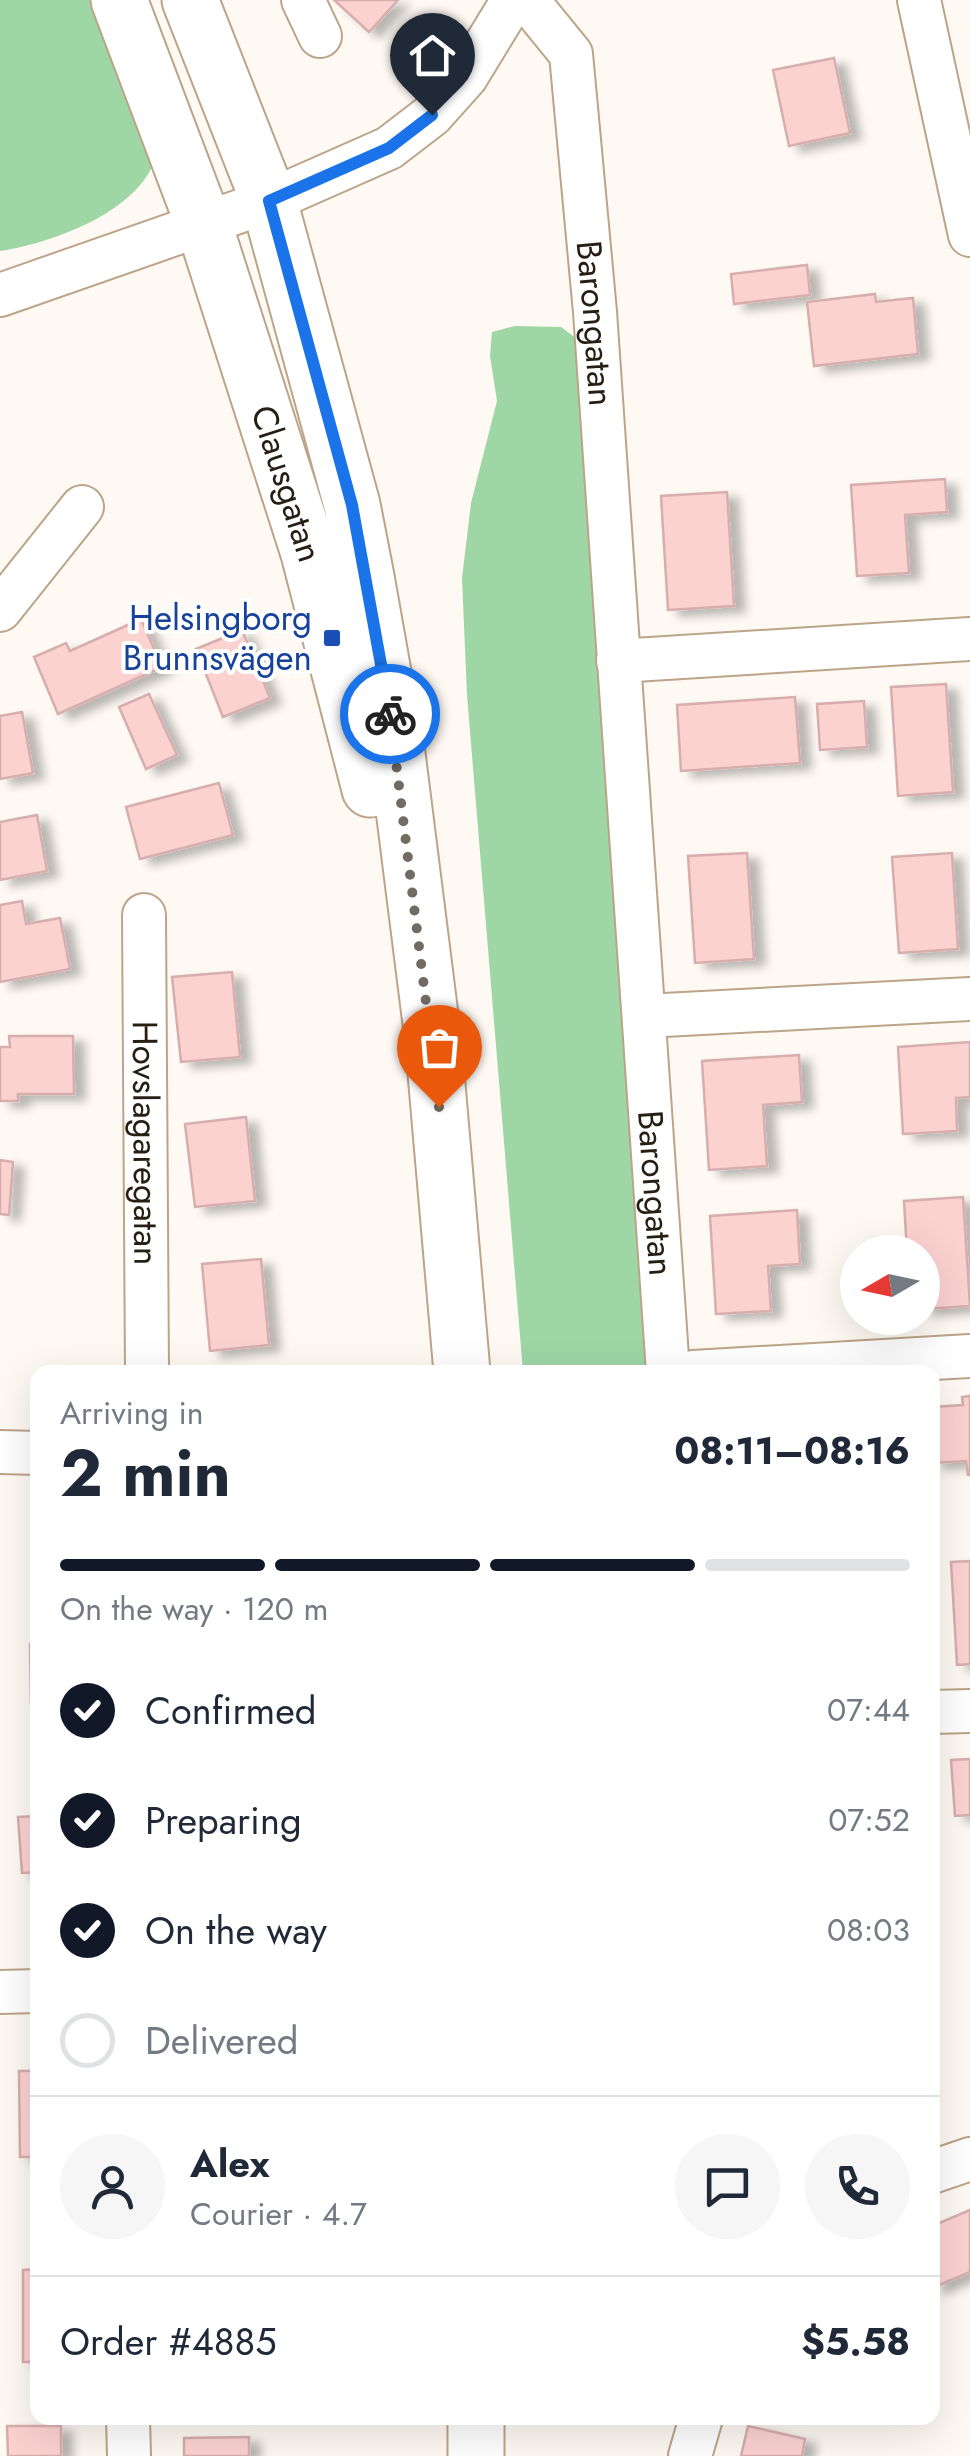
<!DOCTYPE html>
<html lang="en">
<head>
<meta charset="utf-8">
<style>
  :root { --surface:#fff; --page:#f6f6f7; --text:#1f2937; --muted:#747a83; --line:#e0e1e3; --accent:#111827 }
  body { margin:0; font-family:Jost,sans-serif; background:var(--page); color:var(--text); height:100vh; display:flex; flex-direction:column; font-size:38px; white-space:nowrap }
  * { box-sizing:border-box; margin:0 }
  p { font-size:32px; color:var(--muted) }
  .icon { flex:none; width:55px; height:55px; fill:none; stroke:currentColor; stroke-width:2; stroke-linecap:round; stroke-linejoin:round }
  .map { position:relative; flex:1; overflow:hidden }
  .drawer { position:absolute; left:30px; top:1365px; width:910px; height:1060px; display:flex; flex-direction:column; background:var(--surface); border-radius:20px; box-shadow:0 10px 40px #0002 }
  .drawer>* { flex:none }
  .needle { width:65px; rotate:261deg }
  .tools { position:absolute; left:840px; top:1235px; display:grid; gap:20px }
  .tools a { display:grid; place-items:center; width:100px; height:100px; border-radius:50%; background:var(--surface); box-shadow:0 10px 40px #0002; font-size:50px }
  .pin { position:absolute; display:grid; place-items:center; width:85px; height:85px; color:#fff; margin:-102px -42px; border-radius:50% 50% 50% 0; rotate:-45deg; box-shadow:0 0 10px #0007 }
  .pin .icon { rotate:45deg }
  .courier { position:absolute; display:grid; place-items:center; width:100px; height:100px; margin:-50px; border:8px solid #1a73e8; border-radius:50%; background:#fff; color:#222; box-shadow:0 2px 12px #0007 }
  .summary em { font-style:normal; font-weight:700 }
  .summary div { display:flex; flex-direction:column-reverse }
  .summary { display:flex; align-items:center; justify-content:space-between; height:170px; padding:0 30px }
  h1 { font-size:65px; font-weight:700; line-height:75px }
  .bar { display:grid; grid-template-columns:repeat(4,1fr); gap:15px 10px; align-content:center; height:120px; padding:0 30px }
  .bar i { height:12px; border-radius:8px; background:var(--line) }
  .bar .current { background:var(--accent) }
  .bar p { grid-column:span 4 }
  .line { display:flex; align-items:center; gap:25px; padding:0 30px; border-top:2px solid var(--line) }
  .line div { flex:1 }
  .round { display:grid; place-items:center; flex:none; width:105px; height:105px; border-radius:52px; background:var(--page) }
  ol { padding:0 30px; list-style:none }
  li { display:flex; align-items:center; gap:30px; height:110px }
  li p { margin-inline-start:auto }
  li .icon { padding:10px; border-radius:50%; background:var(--accent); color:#fff; stroke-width:4 }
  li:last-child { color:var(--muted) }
  li i { width:55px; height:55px; border:5px solid var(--line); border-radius:50% }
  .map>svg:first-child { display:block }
</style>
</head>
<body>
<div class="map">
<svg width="970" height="2456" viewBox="0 0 970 2456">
  <defs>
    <filter id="shadow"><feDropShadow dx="11" dy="6" stdDeviation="5" flood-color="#0004"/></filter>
  </defs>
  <rect width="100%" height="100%" fill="#fef9f3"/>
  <g fill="#9ed6a6">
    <path d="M0 0H105L156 157C139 212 52 243 0 251Z"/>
    <path d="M515 326 561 327 577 339 649 1372H523L467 695 462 578 471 503 497 401 490 356 492 332Z"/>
  </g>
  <g fill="#fcd2d1" stroke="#d6aead" stroke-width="2.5" filter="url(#shadow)">
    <path d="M334 0H398L369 32Z"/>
    <path d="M834 58 850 133 789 146 773 70Z"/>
    <path d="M807 265 810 295 734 304 731 274Z"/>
    <path d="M875 294 876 302 913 298 918 354 814 366 807 302Z"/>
    <path d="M945 479 947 512 905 515 909 573 857 576 851 485Z"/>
    <path d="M727 492 734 606 668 610 661 496Z"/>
    <path d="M141 619 162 667 58 714 34 657 66 643 70 651Z"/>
    <path d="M242 630 270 698 223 717 196 649Z"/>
    <path d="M946 684 953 792 898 796 891 687Z"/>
    <path d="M149 694 177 755 146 769 119 707Z"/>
    <path d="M795 697 800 763 681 771 677 705Z"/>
    <path d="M864 701 867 747 820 750 817 704Z"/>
    <path d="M22 712 33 773 0 779V716Z"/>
    <path d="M219 783 233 835 140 859 126 807Z"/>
    <path d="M37 815 47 871 0 880V822Z"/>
    <path d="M747 853 754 959 695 963 688 856Z"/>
    <path d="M952 853 958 949 899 953 892 857Z"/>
    <path d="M22 901 26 924 60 918 70 969 0 982V905Z"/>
    <path d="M232 972 240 1057 181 1062 172 977Z"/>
    <path d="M9 1036H73L74 1094H18V1101H0V1047H10Z"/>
    <path d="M970 1042V1097L956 1098 957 1131 903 1134 898 1047Z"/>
    <path d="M799 1055 802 1102 763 1105 767 1166 709 1170 702 1061Z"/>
    <path d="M246 1117 255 1201 195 1207 185 1124Z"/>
    <path d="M0 1160 13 1162 9 1215 0 1214Z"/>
    <path d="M963 1197 970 1306 922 1309V1252H907L904 1201Z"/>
    <path d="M797 1210 800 1264 768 1266 771 1311 716 1314 710 1216Z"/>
    <path d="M261 1259 269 1345 210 1351 202 1264Z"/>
    <path d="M970 1396V1475H968L966 1461 932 1463V1407L963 1405 962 1397Z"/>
    <path d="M970 1561V1664L957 1665 951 1562Z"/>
    <path d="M38 1643V1704H31L30 1644Z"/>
    <path d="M970 1759V1815L955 1816 951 1760Z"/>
    <path d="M38 1816V1872L22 1873 18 1817Z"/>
    <path d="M19 2071H38V2157H20Z"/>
    <path d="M970 2210V2272L932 2288V2226Z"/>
    <path d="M38 2269V2362H23V2270Z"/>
    <path d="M7 2426H61V2456H8Z"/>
    <path d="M748 2426 805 2439 802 2456H741Z"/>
    <path d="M249 2437V2456H184V2438Z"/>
  </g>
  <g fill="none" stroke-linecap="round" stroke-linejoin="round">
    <defs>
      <g id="minor">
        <path d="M303 0 320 36"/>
        <path id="s1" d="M527 0 571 54 595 312 668 1372"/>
        <path d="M919 0 970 235"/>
        <path d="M0 295 269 201 389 148 432 115 466 77 513 0"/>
        <path d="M0 610 82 507"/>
        <path d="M618 661 970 639"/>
        <path id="s2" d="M144 915 147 1372"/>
        <path d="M645 1016 970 999"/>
        <path d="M693 1372 970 1356"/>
        <path d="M0 1452 38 1453"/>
        <path d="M932 1712 970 1711"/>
        <path d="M0 1992 38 1991"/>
        <path d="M932 2172 970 2159"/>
        <path d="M128 2418 129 2456"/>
        <path d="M690 2456 701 2418"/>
      </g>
      <g id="major">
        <path id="s3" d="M119 0 204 225 309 553 370 789"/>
        <path d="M190 0 269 201 352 505 366 577 396 746 433 1039 462 1372"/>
        <path d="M476 2456V2418"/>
      </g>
    </defs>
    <use href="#minor" stroke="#bca489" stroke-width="46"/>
    <use href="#major" stroke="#bca489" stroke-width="59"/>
    <use href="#minor" stroke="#fff" stroke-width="42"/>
    <use href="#major" stroke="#fff" stroke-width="55"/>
  </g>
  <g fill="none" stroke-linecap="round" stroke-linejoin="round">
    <path stroke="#726b61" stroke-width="10" stroke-dasharray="0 18" d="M390 714 439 1107"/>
    <path stroke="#1a73e8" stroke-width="12" d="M390 714 352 505 269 201 389 148 432 115"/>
  </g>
  <rect fill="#1a4fb4" stroke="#fff" stroke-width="4" x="322" y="628" width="20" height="20" rx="5"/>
  <g text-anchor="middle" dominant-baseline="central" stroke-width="8" stroke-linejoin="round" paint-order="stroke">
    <g font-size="35" fill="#271e13" stroke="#fff">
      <text stroke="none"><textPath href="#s1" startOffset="340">Barongatan</textPath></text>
      <text stroke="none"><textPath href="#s3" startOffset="512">Clausgatan</textPath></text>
      <text stroke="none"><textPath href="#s2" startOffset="228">Hovslagaregatan</textPath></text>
      <text stroke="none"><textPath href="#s1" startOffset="1212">Barongatan</textPath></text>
    </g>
    <g font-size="35" fill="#164399" stroke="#fff" text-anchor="end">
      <text x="312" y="618">Helsingborg<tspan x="312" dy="40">Brunnsvägen</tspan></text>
    </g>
  </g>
</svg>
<div class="tools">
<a><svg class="needle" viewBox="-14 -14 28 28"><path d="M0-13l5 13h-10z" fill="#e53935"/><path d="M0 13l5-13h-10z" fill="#747a83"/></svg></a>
</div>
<div class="pin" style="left:439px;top:1107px;background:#ea580c"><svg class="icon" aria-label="bag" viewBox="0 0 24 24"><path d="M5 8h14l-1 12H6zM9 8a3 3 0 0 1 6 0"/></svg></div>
<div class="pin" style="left:432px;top:115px;background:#1f2937"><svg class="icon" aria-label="home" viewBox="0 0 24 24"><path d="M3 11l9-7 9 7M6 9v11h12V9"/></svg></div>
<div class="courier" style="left:390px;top:714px"><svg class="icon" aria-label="bike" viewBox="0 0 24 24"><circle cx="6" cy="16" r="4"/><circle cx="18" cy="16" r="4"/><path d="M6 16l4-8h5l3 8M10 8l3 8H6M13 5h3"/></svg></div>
<section class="drawer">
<div class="summary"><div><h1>2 min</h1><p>Arriving in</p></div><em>08:11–08:16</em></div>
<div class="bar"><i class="current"></i><i class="current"></i><i class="current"></i><i></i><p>On the way · 120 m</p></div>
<ol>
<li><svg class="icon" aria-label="check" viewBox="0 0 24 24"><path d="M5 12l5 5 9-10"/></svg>Confirmed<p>07:44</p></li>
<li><svg class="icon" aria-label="check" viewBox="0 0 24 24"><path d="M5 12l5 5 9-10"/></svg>Preparing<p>07:52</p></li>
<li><svg class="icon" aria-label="check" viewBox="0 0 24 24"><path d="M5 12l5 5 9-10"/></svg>On the way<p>08:03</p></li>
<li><i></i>Delivered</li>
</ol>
<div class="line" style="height:180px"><a class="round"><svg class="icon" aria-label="person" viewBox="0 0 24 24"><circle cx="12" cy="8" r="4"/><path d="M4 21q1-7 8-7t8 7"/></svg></a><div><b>Alex</b><p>Courier · 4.7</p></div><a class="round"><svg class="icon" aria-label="chat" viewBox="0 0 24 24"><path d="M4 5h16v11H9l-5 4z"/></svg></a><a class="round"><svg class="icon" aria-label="phone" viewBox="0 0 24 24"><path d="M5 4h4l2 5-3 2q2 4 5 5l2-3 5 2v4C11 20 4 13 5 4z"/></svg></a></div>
<div class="line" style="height:130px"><div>Order #4885</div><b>$5.58</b></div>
</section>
</div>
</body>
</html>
